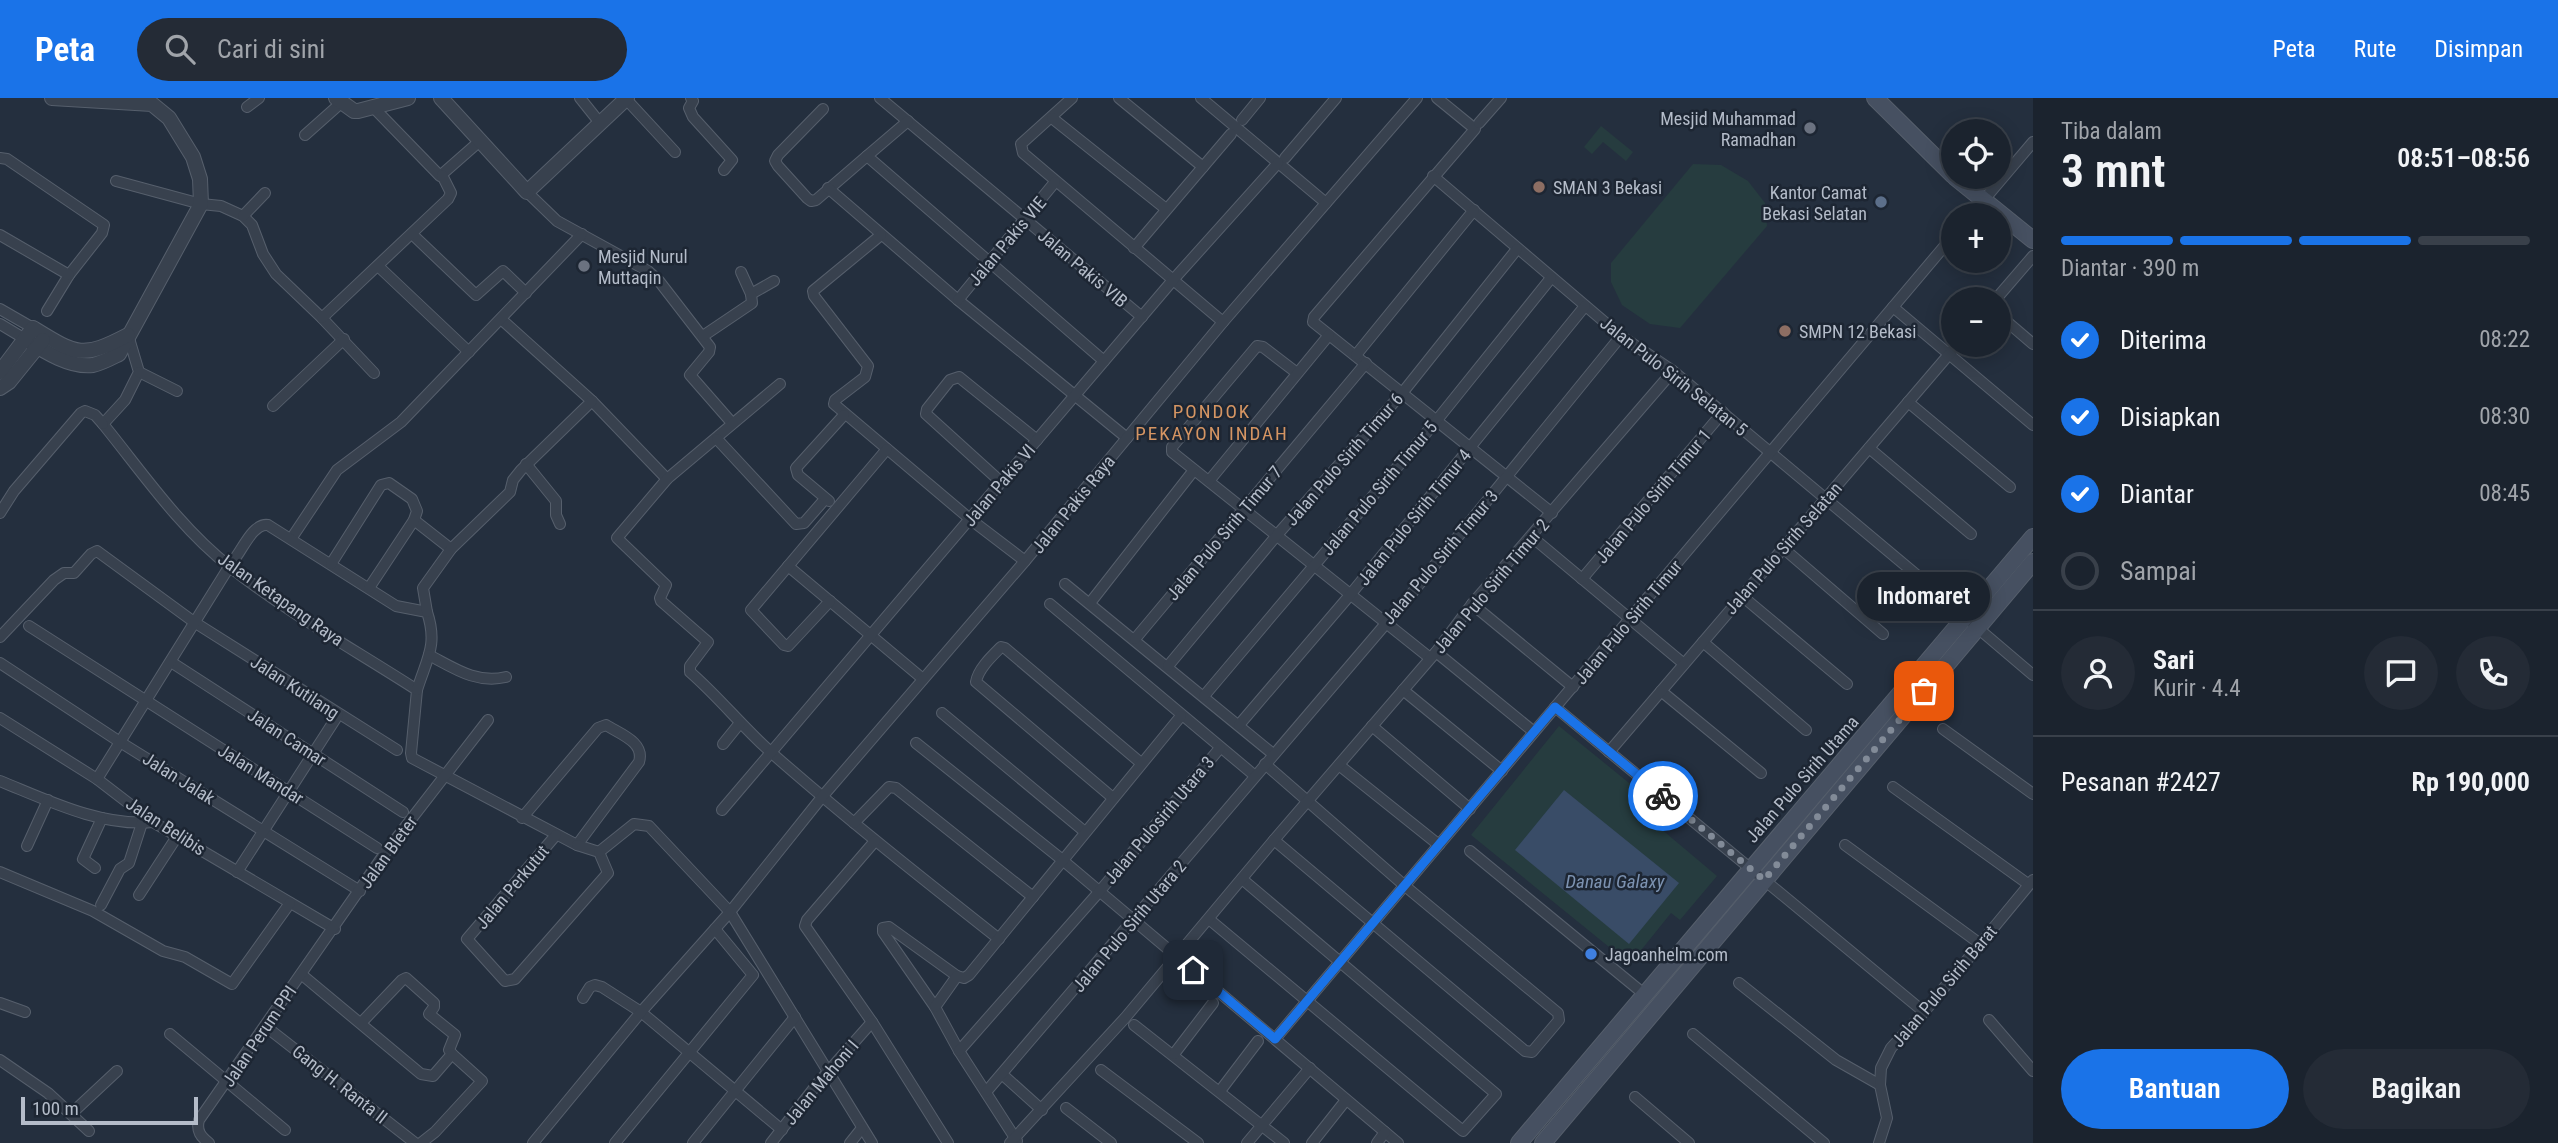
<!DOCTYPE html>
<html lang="id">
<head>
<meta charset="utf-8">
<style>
  :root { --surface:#1b232e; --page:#242b36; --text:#f1f3f6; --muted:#a0a4aa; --line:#39404a; --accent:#1a73e8 }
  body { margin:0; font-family:"Roboto Condensed",sans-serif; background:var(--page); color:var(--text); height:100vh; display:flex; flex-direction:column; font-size:26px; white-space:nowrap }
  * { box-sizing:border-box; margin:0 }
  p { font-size:23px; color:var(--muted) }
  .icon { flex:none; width:38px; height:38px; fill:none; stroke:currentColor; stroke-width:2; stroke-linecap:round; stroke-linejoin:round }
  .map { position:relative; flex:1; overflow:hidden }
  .details { display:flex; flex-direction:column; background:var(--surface); width:525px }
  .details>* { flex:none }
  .controls { position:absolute; left:1941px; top:21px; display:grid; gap:14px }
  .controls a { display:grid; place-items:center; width:70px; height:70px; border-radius:50%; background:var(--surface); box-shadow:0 4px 18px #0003,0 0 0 2px var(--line); font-size:35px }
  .scale { position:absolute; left:21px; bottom:18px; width:177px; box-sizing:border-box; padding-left:7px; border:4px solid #b4bcc9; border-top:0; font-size:19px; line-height:24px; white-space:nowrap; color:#b4bcc9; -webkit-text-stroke:5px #1d2633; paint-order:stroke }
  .pin { position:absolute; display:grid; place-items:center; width:60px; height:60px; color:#fff; margin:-30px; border-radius:14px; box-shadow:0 4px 10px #0006 }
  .courier { position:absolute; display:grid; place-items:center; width:70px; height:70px; margin:-35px; border:5px solid #1a73e8; border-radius:50%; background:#fff; color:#222; box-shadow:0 2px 9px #0007 }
  .bubble { position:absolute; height:49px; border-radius:24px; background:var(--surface); box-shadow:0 4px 18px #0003,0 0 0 2px var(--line); font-size:23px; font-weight:600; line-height:49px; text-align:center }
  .overview em { font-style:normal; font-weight:600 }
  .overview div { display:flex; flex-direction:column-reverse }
  .overview { display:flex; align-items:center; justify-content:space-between; height:119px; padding:0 28px }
  h1 { font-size:46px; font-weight:600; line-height:52px }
  .bar { display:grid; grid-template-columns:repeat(4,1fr); gap:10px 7px; align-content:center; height:84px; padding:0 28px }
  .bar i { height:9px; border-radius:5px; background:var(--line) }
  .bar .selected { background:var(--accent) }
  .bar p { grid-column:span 4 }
  .line { display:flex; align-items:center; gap:18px; padding:0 28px; border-top:2px solid var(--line) }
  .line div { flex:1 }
  .round { display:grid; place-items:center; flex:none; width:74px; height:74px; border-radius:37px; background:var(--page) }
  ol { padding:0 28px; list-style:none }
  li { display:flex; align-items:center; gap:21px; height:77px }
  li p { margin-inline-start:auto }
  li .icon { padding:7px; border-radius:50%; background:var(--accent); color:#fff; stroke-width:4 }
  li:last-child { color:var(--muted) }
  li i { width:38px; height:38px; border:4px solid var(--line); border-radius:50% }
  .cta { display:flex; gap:14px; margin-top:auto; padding:14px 28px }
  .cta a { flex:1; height:80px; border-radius:42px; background:var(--accent); color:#fff; font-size:28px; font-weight:600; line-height:80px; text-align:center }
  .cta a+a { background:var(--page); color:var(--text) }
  header { display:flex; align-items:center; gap:42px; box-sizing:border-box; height:98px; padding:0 35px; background:var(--accent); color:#fff }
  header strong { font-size:33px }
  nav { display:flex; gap:38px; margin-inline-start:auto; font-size:24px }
  .search { width:490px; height:63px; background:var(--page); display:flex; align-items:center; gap:18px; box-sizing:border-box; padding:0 24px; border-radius:38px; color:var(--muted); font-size:26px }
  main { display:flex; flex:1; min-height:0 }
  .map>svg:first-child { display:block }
</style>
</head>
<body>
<header>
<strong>Peta</strong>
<div class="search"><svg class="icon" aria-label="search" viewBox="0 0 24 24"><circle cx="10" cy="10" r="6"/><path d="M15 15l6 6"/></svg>Cari di sini</div>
<nav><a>Peta</a><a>Rute</a><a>Disimpan</a></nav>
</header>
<main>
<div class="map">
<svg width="2033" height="1045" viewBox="0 0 2033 1045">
  <rect width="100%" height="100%" fill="#242f3e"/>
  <g fill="#263c3f">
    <path d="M1601 28 1633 54 1626 63 1603 44 1592 56 1584 49Z"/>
    <path d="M1693 66 1721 67 1748 83 1765 105 1767 128 1680 230 1650 226 1622 207 1611 184V165Z"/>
    <path d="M1559 628 1650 702 1641 714 1717 778 1680 822 1671 815 1630 866 1471 737Z"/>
  </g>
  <path fill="#394c67" d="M1564 692 1679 785 1629 846 1515 752Z"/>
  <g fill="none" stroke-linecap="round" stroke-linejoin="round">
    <defs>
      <g id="minor">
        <path d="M580 0 600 25"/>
        <path d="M691 0 693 3 689 10 693 19 732 62 724 72"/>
        <path d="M880 0 1142 219"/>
        <path d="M1072 0 1021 46 1023 55 1223 224"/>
        <path d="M1119 0 1203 69"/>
        <path d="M1201 0 1326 105"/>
        <path d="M1437 0 1475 31 1314 219 1313 224 1552 415"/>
        <path d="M626 1 675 54"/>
        <path d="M247 9 259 0"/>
        <path d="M373 9 440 78 481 42"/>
        <path d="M823 11 778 57 775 63 778 68 807 100 811 103 816 102 867 58"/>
        <path d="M1052 20 1166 111"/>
        <path d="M1242 22 1260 0"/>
        <path d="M908 23 867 58 1104 263"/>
        <path d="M1479 25 1501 0"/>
        <path d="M305 37 341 5"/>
        <path d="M0 60 7 61 104 127 102 135 69 177 47 213"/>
        <path d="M1285 60 1336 0"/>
        <path d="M1433 78 1621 238 1673 273 1949 504"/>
        <path d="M116 83 201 106 221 108 243 118 252 127 263 156 276 176 322 220 374 275"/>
        <path d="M828 90 958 202 1127 340"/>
        <path d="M527 94 557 123 648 173 659 183 710 249 709 254 690 277 732 325"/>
        <path d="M1971 117 2033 44"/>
        <path d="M243 118 265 95"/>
        <path d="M412 136 476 197 503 173 526 195"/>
        <path d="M0 137 69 177"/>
        <path d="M881 137 813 193 814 198 868 268 865 279 835 302 834 306 970 421 1025 463"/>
        <path d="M1134 150 1231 36"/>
        <path d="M378 168 469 254"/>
        <path d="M751 196 774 183"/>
        <path d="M1996 201 2033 158"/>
        <path d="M958 202 1055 84"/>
        <path d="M1893 209 2033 327"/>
        <path d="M0 211 33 230"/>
        <path d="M1998 216 2033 246"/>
        <path d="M322 220 448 101 451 95 442 77"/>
        <path d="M501 221 592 303 667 381"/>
        <path d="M0 226 25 241"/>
        <path d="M128 237 139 274 125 302 103 326C142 374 180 430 230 469 288 515 355 552 417 592L411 655 412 660 577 747 639 664C645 644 620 636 606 627L598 630 522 720"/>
        <path d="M703 238 752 205 751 196 741 174"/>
        <path d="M1356 257 1474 112"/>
        <path d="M139 274 177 293"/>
        <path d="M1297 275 1263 249 1257 248 1172 349V354L1430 560"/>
        <path d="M780 286 667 381 617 440 666 487 660 500 661 503 708 544 690 568V574C720 600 744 631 774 657 847 721 923 781 999 841"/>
        <path d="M1908 304 2010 389"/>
        <path d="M273 308 344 241"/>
        <path d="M717 341 796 426 804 425 825 401"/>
        <path d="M1869 350 1971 436"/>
        <path d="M526 366 556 403V417L560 426"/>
        <path d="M1209 383 1329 237"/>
        <path d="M1001 384 926 316 927 311 950 282 959 279 1037 342"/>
        <path d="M829 403 798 377 796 370 844 317"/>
        <path d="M0 415 14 393 81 315 85 313 95 317 103 326"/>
        <path d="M414 422 451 451"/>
        <path d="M1532 439 1684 566"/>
        <path d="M291 441 337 372 401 324 582 136"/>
        <path d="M1783 450 1883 536"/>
        <path d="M236 459C244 448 254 425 268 427L396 508 427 514C438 547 427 560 417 592"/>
        <path d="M331 466 381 387 389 385 412 401 417 413 414 422 369 490"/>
        <path d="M788 468 923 581"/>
        <path d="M1582 481 1723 314"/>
        <path d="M1065 486 1273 656"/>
        <path d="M1742 498 1847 586"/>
        <path d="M830 503 788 548 784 547 751 512 887 351"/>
        <path d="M1090 505 1194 372"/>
        <path d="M1050 506 1254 677"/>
        <path d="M1472 506 1573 589"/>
        <path d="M427 514 423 490 451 451 510 394 513 382 521 372 592 303"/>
        <path d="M1973 526 2033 577"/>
        <path d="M29 528 377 750"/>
        <path d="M0 539 54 482 64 475H74L91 456 97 453 194 524 397 652"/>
        <path d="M1135 541 1366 265"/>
        <path d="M1703 544 1806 632"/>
        <path d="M1436 554 1534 634"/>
        <path d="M429 557C454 570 476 586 506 579"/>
        <path d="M171 564 403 714"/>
        <path d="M0 565 120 644 360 793"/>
        <path d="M1168 568 1277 437 1403 294 1517 151"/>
        <path d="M1403 592 1502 673"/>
        <path d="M1661 593 1761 675"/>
        <path d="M1204 598 1437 322 1551 180"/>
        <path d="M1555 609 1924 914"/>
        <path d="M942 615 1085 734"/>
        <path d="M0 620 97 681 153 724 335 831"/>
        <path d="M1239 627 1350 497 1585 208"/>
        <path d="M1372 628 1470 711"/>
        <path d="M1943 631 2033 696"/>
        <path d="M916 645 1060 760 1398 1045"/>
        <path d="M723 646 740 625"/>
        <path d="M1609 654 1957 247"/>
        <path d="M1265 666 1405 788 1558 915 1559 922 1532 954 1525 953 1274 742"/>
        <path d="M1339 667 1439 747"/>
        <path d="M97 681 229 469"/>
        <path d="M0 683C47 702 101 729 153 724"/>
        <path d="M1893 689 2028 786"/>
        <path d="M1113 700 976 584C978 571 992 558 1001 549L1005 550 1141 665"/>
        <path d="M722 712 1173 182 1278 65"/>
        <path d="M854 725 889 689 896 690 1033 799"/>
        <path d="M556 737 467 841 505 883 515 881 608 775 599 754 577 747"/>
        <path d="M875 743 807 822 805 828 872 924 948 1045"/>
        <path d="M1845 747 1979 845"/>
        <path d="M27 748 48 702"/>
        <path d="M1470 753 1644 896"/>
        <path d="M599 754 634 726 649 728 730 814 872 1045"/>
        <path d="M95 770 83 761 102 720"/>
        <path d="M0 774 93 813 163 853 185 859 232 886 290 805"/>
        <path d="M237 774 338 617"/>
        <path d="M139 797 178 737"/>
        <path d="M101 807 120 771 129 765 142 725"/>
        <path d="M1210 822 1463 1033 1496 996 1242 781"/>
        <path d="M301 876 421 976 433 978 452 956 449 952 455 937 429 916 434 909V905L406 880 402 882 361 925"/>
        <path d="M957 878 889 829 883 830V834L935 909 959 953 1017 1043"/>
        <path d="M1739 885 1836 962 1880 987"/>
        <path d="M583 900 590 889 595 887 602 889 641 914 782 1032"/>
        <path d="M0 905 25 914"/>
        <path d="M935 909 957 878 964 880 969 877 1181 618"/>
        <path d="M1989 922 2033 973"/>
        <path d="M1134 927 1284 1045"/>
        <path d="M265 928 415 1045"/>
        <path d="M170 936 285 1032"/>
        <path d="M1693 936 1824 1045"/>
        <path d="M1275 941 1953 138"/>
        <path d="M959 953 1099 794 1220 650"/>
        <path d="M1174 956 1213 905"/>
        <path d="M0 962 48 995 89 1033"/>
        <path d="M1101 972 1198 1045"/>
        <path d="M1003 977 1042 1012"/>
        <path d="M1220 993 1258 943"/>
        <path d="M986 994 1412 495 1621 238"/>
        <path d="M1635 999 1689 1045"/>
        <path d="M1066 1010 1111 1045"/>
        <path d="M72 1015 117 973"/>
        <path d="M209 1045C201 1039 196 1033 199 1022L385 755 488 622"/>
        <path d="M421 1045 435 1034 482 983 452 956"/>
        <path d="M533 1045 641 914 730 814 822 699 1025 463 1223 224 1417 0"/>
        <path d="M615 1045 753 877 715 831"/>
        <path d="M693 1045 795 919"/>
        <path d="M771 1045 818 985 872 924"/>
        <path d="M850 1045 862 1030"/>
        <path d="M1010 1045 1125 920 1274 742 1436 554 1472 506 1673 273"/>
        <path d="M1247 1045 1310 970"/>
        <path d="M1312 1045 1346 1002"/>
        <path d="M1377 1045 1385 1034"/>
        <path d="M1879 1045 1887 1020 1880 987 1881 970 1891 950 1924 914 2033 782"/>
      </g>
      <g id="tertiary">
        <path d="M336 0 354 13H358L408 0"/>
        <path d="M441 0 527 94 627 0"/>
        <path d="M25 241C44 253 70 270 93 267 102 265 111 260 119 256L201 106 200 81 193 59 169 20 152 6 52 0"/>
        <path d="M0 274 33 230C77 257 82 261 128 237"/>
        <path d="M0 290 9 284 43 242"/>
      </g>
      <g id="secondary">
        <path d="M1875 0 1953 77"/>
        <path d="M1955 79 2033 142"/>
        <path d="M1519 1045 2033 439"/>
        <path d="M1543 1045 2033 464"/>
      </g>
    </defs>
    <use href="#minor" stroke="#565f6c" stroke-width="12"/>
    <use href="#tertiary" stroke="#565f6c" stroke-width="16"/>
    <use href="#secondary" stroke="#565f6c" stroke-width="18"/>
    <use href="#minor" stroke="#38414e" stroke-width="10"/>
    <use href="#tertiary" stroke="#38414e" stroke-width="14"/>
    <use href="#secondary" stroke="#465061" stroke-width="16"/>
  </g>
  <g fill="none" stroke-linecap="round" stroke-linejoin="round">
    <path stroke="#828b98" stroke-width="7" stroke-dasharray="0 12.6" d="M1663 698 1764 782 1924 593"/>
    <path stroke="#1a73e8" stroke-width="9" d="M1193 872 1275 941 1555 609 1663 698"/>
  </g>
  <g fill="#6b7280" stroke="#1d2633" stroke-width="2.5">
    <circle cx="1810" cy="30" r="7"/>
    <circle cx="584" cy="168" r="7"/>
  </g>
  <g fill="#8d6e63" stroke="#1d2633" stroke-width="2.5">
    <circle cx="1539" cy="89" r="7"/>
    <circle cx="1785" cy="233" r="7"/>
  </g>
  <circle fill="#5c6f8a" stroke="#1d2633" stroke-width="2.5" cx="1881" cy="104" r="7"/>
  <circle fill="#3f7fe0" stroke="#1d2633" stroke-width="2.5" cx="1591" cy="856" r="7"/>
  <g text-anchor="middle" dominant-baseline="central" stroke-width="5" stroke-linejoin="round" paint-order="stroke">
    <g font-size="18" fill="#b4bcc9" stroke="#1d2633" text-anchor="start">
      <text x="1796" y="20" text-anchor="end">Mesjid Muhammad<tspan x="1796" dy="21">Ramadhan</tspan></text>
      <text x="1553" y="89">SMAN 3 Bekasi</text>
      <text x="1867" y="94" text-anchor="end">Kantor Camat<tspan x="1867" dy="21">Bekasi Selatan</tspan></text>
      <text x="598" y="158">Mesjid Nurul<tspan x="598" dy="21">Muttaqin</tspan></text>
      <text x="1799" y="233">SMPN 12 Bekasi</text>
      <text x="1605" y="856">Jagoanhelm.com</text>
    </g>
    <g font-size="18" fill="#b4bcc9" stroke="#1d2633">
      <text transform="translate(1007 143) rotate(-50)">Jalan Pakis VIE</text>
      <text transform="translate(1083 170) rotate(40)">Jalan Pakis VIB</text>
      <text transform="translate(1674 278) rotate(38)">Jalan Pulo Sirih Selatan 5</text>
      <text transform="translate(1344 361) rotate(-49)">Jalan Pulo Sirih Timur 6</text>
      <text transform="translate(999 387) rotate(-50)">Jalan Pakis VI</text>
      <text transform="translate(1379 390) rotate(-50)">Jalan Pulo Sirih Timur 5</text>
      <text transform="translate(1653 398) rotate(-50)">Jalan Pulo Sirih Timur 1</text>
      <text transform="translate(1073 406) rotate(-51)">Jalan Pakis Raya</text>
      <text transform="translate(1414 419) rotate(-51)">Jalan Pulo Sirih Timur 4</text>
      <text transform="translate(1224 435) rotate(-50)">Jalan Pulo Sirih Timur 7</text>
      <text transform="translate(1783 450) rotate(-49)">Jalan Pulo Sirih Selatan</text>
      <text transform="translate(1440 459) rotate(-50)">Jalan Pulo Sirih Timur 3</text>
      <text transform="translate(1491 488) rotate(-50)">Jalan Pulo Sirih Timur 2</text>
      <text transform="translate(281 501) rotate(35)">Jalan Ketapang Raya</text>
      <text transform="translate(1628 524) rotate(-50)">Jalan Pulo Sirih Timur</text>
      <text transform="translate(295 589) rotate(33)">Jalan Kutilang</text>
      <text transform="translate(287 639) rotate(33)">Jalan Camar</text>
      <text transform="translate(261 676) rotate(32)">Jalan Mandar</text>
      <text transform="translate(179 680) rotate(32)">Jalan Jalak</text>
      <text transform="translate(1802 681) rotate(-49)">Jalan Pulo Sirih Utama</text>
      <text transform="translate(1159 722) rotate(-50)">Jalan Pulosirih Utara 3</text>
      <text transform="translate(166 728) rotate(33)">Jalan Belibis</text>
      <text transform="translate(388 754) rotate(-54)">Jalan Bleter</text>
      <text transform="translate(512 789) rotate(-50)">Jalan Perkutut</text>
      <text transform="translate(1129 828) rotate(-50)">Jalan Pulo Sirih Utara 2</text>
      <text transform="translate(1944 888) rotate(-50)">Jalan Pulo Sirih Barat</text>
      <text transform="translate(259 938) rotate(-56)">Jalan Perum PPI</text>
      <text transform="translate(821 984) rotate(-50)">Jalan Mahoni I</text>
      <text transform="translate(340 986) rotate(38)">Gang H. Ranta II</text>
    </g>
    <g font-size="19" letter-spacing="2" fill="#d59563" stroke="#1d2633">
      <text x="1212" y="313">PONDOK<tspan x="1212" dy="22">PEKAYON INDAH</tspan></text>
    </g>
    <g font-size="19" font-style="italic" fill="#7c92b1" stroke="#1d2633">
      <text x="1615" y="783">Danau Galaxy</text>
    </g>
  </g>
</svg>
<div class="controls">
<a><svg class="icon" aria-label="locate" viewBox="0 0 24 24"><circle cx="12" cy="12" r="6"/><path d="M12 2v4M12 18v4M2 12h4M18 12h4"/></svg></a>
<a>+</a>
<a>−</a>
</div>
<div class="scale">100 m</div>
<div class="pin" style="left:1924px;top:593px;background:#ea580c"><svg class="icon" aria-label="bag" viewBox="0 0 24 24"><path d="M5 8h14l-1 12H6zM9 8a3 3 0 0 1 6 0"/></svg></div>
<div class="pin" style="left:1193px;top:872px;background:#1f2937"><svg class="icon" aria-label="home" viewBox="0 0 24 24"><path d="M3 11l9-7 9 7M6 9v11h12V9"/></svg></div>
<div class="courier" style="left:1663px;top:698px"><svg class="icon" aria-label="bike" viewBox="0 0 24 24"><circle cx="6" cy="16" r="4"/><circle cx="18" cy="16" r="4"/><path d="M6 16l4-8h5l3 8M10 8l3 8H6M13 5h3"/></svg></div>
<div class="bubble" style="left:1857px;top:474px;width:133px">Indomaret</div>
</div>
<section class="details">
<div class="overview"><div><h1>3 mnt</h1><p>Tiba dalam</p></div><em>08:51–08:56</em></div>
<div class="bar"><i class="selected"></i><i class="selected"></i><i class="selected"></i><i></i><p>Diantar · 390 m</p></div>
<ol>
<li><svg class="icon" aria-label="check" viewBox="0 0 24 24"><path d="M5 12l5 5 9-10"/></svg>Diterima<p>08:22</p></li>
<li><svg class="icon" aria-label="check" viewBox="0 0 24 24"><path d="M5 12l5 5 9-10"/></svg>Disiapkan<p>08:30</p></li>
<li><svg class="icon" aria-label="check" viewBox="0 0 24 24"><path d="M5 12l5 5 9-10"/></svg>Diantar<p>08:45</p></li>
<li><i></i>Sampai</li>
</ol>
<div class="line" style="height:126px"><a class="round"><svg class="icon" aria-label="person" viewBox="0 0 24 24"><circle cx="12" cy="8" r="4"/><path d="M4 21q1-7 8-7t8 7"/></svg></a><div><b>Sari</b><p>Kurir · 4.4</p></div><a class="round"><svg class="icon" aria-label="chat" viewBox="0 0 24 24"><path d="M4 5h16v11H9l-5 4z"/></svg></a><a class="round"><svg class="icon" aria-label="phone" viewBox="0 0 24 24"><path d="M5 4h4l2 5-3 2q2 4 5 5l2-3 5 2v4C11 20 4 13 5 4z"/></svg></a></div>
<div class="line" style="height:91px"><div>Pesanan #2427</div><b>Rp 190,000</b></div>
<div class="cta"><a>Bantuan</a><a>Bagikan</a></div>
</section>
</main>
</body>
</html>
